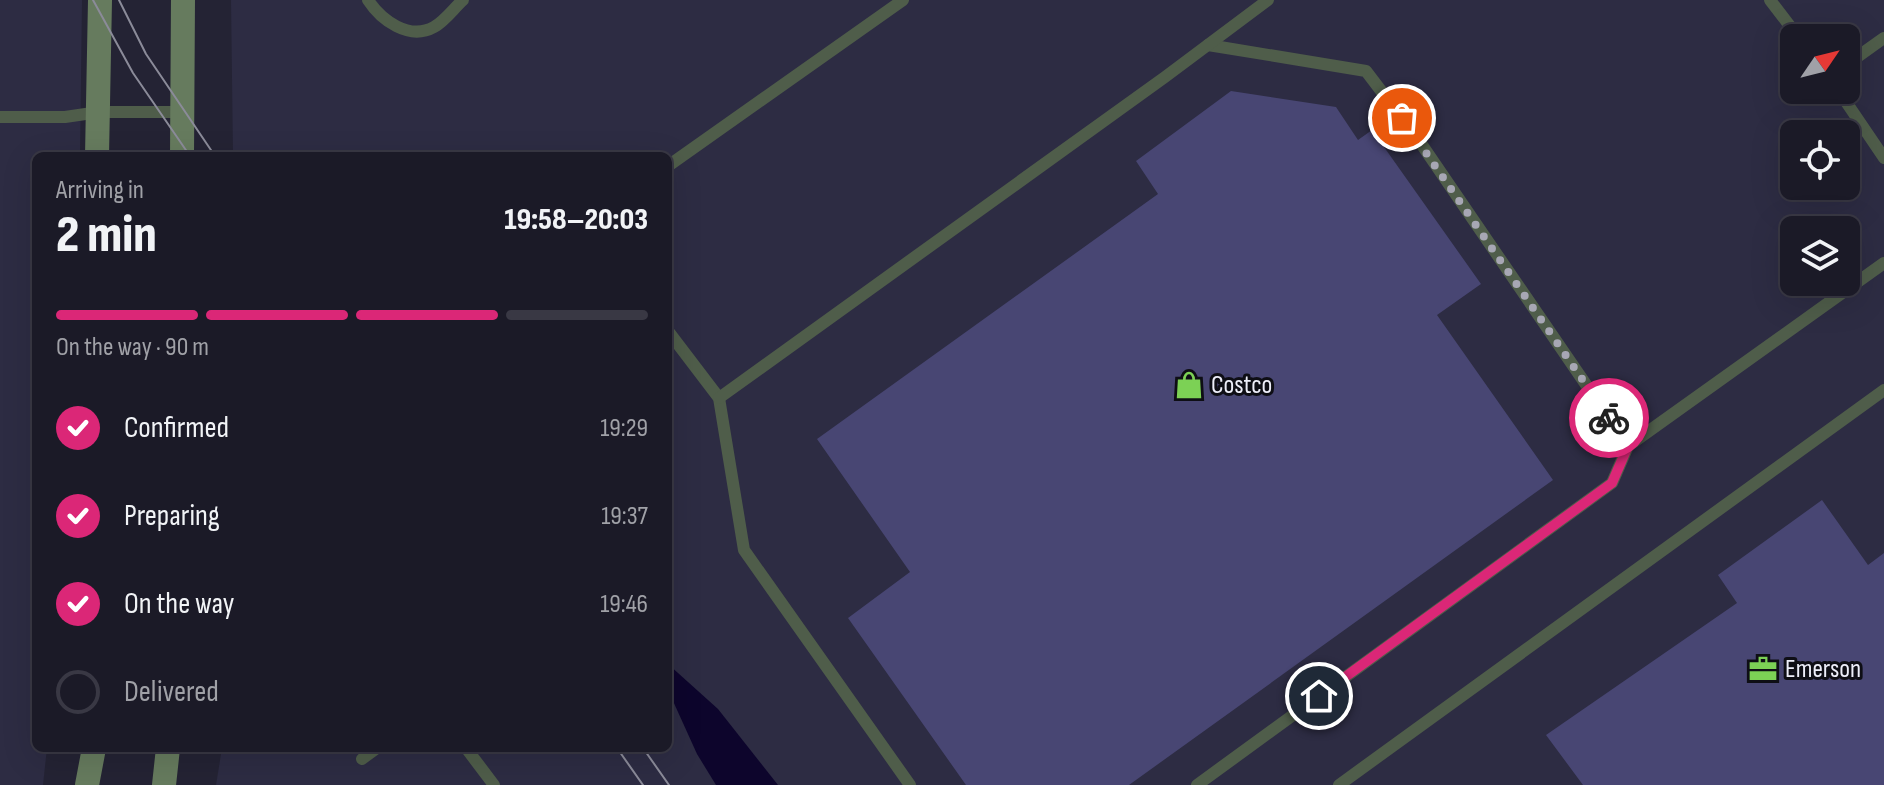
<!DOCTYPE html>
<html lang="en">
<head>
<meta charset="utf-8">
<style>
  :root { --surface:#1b1a27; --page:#24232f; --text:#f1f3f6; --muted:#a0a1a7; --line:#393844; --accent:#db2777 }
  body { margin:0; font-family:"Sofia Sans Condensed",sans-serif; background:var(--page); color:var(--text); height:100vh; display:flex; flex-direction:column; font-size:30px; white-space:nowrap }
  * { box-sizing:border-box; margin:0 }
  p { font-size:26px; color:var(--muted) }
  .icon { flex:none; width:44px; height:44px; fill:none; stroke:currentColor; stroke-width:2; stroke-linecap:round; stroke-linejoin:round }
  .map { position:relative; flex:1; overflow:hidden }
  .drawer { position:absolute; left:32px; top:152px; width:640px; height:600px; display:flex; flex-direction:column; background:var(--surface); border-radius:12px; box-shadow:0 8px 32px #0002,0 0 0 2px var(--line) }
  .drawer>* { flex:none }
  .needle { width:52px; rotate:55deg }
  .controls { position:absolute; left:1780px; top:24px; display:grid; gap:16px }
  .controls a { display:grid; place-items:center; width:80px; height:80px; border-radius:12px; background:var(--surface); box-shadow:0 8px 32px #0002,0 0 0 2px var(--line); font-size:40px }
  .pin { position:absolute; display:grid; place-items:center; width:68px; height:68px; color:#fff; margin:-34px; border:4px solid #fff; border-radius:50%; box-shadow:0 2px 8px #0007 }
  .courier { position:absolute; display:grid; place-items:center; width:80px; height:80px; margin:-40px; border:6px solid #db2777; border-radius:50%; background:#fff; color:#222; box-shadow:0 2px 10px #0007 }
  .headline em { font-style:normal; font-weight:800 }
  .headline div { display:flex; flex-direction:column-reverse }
  .headline { display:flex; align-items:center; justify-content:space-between; height:136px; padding:0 24px }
  h1 { font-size:52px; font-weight:800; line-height:60px }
  .bar { display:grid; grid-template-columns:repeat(4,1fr); gap:12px 8px; align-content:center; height:96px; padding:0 24px }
  .bar i { height:10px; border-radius:6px; background:var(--line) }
  .bar .active { background:var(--accent) }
  .bar p { grid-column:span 4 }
  ol { padding:0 24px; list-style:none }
  li { display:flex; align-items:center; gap:24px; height:88px }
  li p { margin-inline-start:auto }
  li .icon { padding:8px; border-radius:50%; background:var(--accent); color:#fff; stroke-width:4 }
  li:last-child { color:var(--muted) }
  li i { width:44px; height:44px; border:4px solid var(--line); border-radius:50% }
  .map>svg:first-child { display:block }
</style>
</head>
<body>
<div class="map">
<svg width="1884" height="785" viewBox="0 0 1884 785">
  <rect width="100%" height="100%" fill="#242334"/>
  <g fill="#2d2c43" fill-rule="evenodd">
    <path d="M0 0H82L80 156H36V748H47L43 785H0Z"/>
    <path d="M231 0H1884V785H216L222 748H668V156H233ZM1794 38H1846V90H1794ZM1794 134H1846V186H1794ZM1794 230H1846V282H1794Z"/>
  </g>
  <path fill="#0d052c" d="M668 664 718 709 778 785H716L697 754 668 690Z"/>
  <g fill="#484673">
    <path d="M1231 91 1336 107 1358 140 1372 130 1481 284 1437 315 1553 480 1129 785H966L848 618 910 572 817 439 1158 194 1136 161Z"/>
    <path d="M1822 500 1868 565 1884 553V785H1583L1546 735 1737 603 1718 575Z"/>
  </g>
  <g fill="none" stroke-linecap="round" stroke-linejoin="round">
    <g stroke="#4f5d4a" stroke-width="12">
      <path d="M368 0C381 20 409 41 434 27 445 21 454 8 463 0"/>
      <path d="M1770 0 1799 38"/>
      <path d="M1208 45 1366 71 1420 142 1628 446"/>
      <path d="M1846 65 1884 38"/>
      <path d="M1838 90 1884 158"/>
      <path d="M0 117H65L99 112H183"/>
      <path d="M668 166 903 0"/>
      <path d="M668 331 719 398 744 550 910 785"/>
      <path d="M719 398 1165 77 1268 0"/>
      <path d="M466 748 494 785"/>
      <path d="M362 759 377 748"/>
      <path d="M1197 785 1612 483 1628 446 1884 263"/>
      <path d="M1339 785 1884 390"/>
    </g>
    <g stroke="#667b5e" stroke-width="24">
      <path d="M97 156 100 0"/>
      <path d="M182 156 183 0"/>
      <path d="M87 785 94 748"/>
      <path d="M164 785 168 748"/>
    </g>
    <g stroke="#8b8b99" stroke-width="2">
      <path d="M93 0 133 73 190 156"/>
      <path d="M119 0 146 54 215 156"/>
      <path d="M617 748 643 785"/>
      <path d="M643 748 669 785"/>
    </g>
  </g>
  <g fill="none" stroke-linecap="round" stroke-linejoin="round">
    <path stroke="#a7a7b4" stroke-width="8" stroke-dasharray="0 14.4" d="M1402 118 1609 418"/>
    <path stroke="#db2777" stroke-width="10" d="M1319 696 1612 483 1628 446 1609 418"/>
  </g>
  <defs>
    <symbol id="shop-bare" viewBox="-9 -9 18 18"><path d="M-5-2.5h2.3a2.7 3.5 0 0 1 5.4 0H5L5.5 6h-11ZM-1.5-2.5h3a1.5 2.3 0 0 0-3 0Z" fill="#7cd155" stroke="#0e0e15" stroke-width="2.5" paint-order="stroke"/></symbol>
    <symbol id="office-bare" viewBox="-9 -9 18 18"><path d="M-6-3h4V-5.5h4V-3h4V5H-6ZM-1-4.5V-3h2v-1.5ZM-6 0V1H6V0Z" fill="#7cd155" stroke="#0e0e15" stroke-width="2.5" paint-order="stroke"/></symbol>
  </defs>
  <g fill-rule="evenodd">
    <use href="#shop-bare" x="1169" y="365" width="40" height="40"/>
    <use href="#office-bare" x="1743" y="649" width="40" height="40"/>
  </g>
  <g text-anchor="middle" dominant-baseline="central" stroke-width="6" stroke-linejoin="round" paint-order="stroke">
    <g font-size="26" fill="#edeef9" stroke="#0e0e15" text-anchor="start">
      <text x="1211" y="385">Costco</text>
      <text x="1785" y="669">Emerson</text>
    </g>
  </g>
</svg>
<div class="controls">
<a><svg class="needle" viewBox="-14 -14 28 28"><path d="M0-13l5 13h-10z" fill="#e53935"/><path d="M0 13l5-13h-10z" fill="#a0a1a7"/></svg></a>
<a><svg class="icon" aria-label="locate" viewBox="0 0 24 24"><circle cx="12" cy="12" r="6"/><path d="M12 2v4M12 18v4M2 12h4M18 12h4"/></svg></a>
<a><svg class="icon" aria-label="layers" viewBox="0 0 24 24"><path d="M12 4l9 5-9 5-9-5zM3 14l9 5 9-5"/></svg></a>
</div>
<div class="pin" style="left:1402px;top:118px;background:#ea580c"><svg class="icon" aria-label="bag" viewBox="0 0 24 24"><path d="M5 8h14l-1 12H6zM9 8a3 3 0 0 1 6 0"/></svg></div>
<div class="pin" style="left:1319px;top:696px;background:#1f2937"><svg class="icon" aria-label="home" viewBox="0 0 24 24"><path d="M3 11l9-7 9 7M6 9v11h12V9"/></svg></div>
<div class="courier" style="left:1609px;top:418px"><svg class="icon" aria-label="bike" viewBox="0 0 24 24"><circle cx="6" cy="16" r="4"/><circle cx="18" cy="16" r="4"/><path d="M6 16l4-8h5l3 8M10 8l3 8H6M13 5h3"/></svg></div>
<section class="drawer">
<div class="headline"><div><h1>2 min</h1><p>Arriving in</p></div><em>19:58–20:03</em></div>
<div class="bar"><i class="active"></i><i class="active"></i><i class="active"></i><i></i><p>On the way · 90 m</p></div>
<ol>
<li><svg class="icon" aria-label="check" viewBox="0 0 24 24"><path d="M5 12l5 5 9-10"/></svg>Confirmed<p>19:29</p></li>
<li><svg class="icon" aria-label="check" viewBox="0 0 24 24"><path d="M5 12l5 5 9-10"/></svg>Preparing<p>19:37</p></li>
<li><svg class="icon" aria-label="check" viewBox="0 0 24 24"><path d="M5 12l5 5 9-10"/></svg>On the way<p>19:46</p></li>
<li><i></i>Delivered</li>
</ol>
</section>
</div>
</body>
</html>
